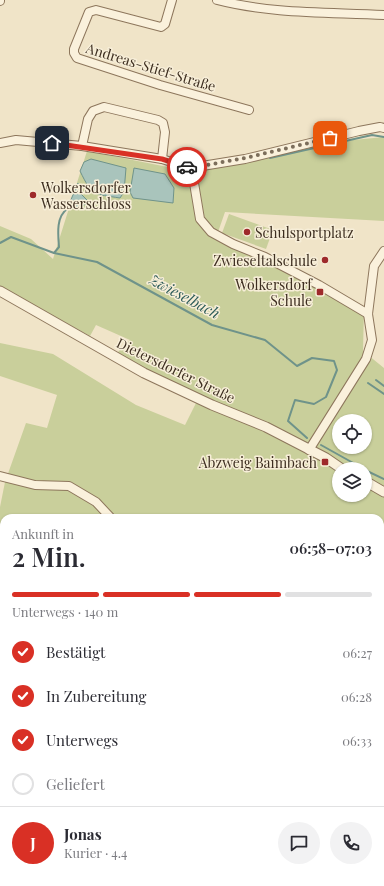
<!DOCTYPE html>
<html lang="de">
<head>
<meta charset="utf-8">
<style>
  :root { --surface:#fff; --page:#f2f2f3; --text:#2b2b33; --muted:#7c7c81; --line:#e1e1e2; --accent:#d93025 }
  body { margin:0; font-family:"Playfair Display",serif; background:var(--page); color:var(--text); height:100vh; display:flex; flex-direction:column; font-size:15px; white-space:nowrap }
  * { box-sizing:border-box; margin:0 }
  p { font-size:13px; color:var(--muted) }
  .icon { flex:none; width:22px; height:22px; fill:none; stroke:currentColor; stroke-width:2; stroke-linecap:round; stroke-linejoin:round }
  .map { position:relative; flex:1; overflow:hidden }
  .sheet { position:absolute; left:0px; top:514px; width:384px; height:372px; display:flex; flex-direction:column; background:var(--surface); border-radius:12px 12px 0 0; box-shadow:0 1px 3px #0004 }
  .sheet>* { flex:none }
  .controls { position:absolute; left:332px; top:414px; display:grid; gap:8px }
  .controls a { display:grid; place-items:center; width:40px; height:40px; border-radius:50%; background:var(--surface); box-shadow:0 1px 3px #0004; font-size:20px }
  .pin { position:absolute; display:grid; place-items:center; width:34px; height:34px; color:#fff; margin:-17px; border-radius:8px; box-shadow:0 2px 6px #0006 }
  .courier { position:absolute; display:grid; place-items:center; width:40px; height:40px; margin:-20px; border:3px solid #d93025; border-radius:50%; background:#fff; color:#222; box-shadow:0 1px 5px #0007 }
  .overview em { font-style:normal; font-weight:600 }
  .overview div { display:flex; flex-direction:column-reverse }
  .overview { display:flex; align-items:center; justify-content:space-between; height:68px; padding:0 12px }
  h1 { font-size:26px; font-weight:600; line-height:30px }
  .bar { display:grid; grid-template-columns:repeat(4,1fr); gap:6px 4px; align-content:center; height:48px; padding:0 12px }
  .bar i { height:5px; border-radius:3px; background:var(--line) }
  .bar .selected { background:var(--accent) }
  .bar p { grid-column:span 4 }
  .line { display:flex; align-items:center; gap:10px; padding:0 12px; border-top:1px solid var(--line) }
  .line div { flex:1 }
  .round { display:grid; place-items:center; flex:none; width:42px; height:42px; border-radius:21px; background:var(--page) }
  ol { padding:0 12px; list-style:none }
  li { display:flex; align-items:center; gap:12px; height:44px }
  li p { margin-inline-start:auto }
  li .icon { padding:4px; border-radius:50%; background:var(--accent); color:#fff; stroke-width:4 }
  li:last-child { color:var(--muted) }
  li i { width:22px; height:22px; border:2px solid var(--line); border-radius:50% }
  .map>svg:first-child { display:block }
</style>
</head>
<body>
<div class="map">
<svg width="384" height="886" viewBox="0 0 384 886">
  <rect width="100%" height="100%" fill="#f0e4c8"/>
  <g fill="#c9cf9b" fill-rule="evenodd">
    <path d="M384 137V221L225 212 217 235 364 309 363 351 384 368V644L380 641V518H4V660H0V507L5 482 26 423 47 428 57 395 0 376V343L53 354 136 405 185 425 197 401 113 357 130 340 96 325 90 336 0 287V226L31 239 53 259 87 151 188 171 246 163 323 143ZM339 421H365V447H339ZM339 469H365V495H339Z"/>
    <path d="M229 214 273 230 266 249 222 233Z"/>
  </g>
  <g fill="#a9c4bc" stroke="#6f938a">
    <path d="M91 159 126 168 124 192 120 198C94 194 92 196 80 171L84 162Z"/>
    <path d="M134 168 165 174 174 188 173 203 133 198 130 192Z"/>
    <path d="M78 183 81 194 89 202 79 208 67 209Z"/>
  </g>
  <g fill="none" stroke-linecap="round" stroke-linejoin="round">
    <g stroke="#6f938a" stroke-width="2">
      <path d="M270 158 372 135 384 137"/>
      <path d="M0 243 11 237 54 253 97 262 212 325 265 340 297 366 312 358 334 361 337 370 326 397 314 404 295 400 288 421 307 438"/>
      <path d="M54 253 59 247C58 234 56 217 67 209"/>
      <path d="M376 380 384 386"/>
      <path d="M368 383 384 394"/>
      <path d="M321 445 364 469"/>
      <path d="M365 470 384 479"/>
    </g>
    <defs>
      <g id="minor">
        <path d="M172 0 165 24 161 27 96 10 89 12 74 49V53L77 58 160 85 249 110"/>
        <path d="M217 0C271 14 329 12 384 15"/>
        <path d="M0 1V0"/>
        <path d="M0 143 16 140 82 146 162 159 187 167H196L245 159 359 131 380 127 384 128"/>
        <path d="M82 146 88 119 93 111 104 107 158 120 163 123 165 132 162 159"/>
        <path d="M187 167 193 177 200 219 211 232 233 244 265 257 319 285 368 314"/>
        <path d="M309 450 366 359 372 340 368 314 374 266 384 251"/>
        <path d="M0 476 35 485 69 486 96 502 111 518"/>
        <path d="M380 635 384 638"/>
        <path d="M380 797 384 782"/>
        <path d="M380 805 384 806"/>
        <path d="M361 886 362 882"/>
      </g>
      <g id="tertiary">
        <path d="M0 291 144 373 212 405 266 427 326 458 342 469"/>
        <path d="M365 481 384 492"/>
      </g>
    </defs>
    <use href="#minor" stroke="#8d765c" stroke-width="10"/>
    <use href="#tertiary" stroke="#8d765c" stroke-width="11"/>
    <use href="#minor" stroke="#faf1dc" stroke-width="8"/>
    <use href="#tertiary" stroke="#faf1dc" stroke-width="9"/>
  </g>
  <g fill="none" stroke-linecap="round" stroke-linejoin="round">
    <path stroke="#7c6e5b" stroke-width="4" stroke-dasharray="0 7.2" d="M187 167H196L245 158 330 138"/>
    <path stroke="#d93025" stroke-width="5" d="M52 143 162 159 187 167"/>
  </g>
  <g fill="#9e2a2b" stroke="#f7eed8" stroke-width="1.5">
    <circle cx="33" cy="195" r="4"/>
    <circle cx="247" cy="232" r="4"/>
    <circle cx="325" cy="260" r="4"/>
    <rect x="316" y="288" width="8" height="8" rx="2"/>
    <rect x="321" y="458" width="8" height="8" rx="2"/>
  </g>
  <g text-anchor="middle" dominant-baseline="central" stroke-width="3" stroke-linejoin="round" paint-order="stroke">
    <g font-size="14" fill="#3d2e20" stroke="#f7eed8">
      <text transform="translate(151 67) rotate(17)">Andreas-Stief-Straße</text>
      <text transform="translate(176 370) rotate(26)">Dietersdorfer Straße</text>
    </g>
    <g font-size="14" fill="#3d2e20" stroke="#f7eed8" text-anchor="end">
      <text x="41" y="187" text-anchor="start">Wolkersdorfer<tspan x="41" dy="16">Wasserschloss</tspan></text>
      <text x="255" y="232" text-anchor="start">Schulsportplatz</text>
      <text x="317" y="260">Zwieseltalschule</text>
      <text x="312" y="284">Wolkersdorf<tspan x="312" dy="16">Schule</tspan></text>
      <text x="317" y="462">Abzweig Baimbach</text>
    </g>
    <g font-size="15" font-style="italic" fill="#2f5d5a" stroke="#f7eed8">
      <text transform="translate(185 296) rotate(28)">Zwieselbach</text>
    </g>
  </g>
</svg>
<div class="controls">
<a><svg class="icon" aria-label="locate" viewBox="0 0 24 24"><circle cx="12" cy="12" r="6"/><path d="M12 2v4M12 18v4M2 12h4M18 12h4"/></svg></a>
<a><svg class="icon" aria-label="layers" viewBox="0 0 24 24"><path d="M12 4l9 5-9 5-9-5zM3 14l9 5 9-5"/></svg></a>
</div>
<div class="pin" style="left:330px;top:138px;background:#ea580c"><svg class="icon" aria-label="bag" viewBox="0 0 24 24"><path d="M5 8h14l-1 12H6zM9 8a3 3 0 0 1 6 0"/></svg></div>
<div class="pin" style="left:52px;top:143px;background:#1f2937"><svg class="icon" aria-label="home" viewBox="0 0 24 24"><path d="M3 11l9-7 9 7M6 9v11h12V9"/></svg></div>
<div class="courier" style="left:187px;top:167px"><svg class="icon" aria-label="car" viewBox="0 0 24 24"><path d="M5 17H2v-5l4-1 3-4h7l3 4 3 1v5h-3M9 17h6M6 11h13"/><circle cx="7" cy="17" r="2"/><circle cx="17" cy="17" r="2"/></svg></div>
<section class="sheet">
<div class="overview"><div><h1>2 Min.</h1><p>Ankunft in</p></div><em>06:58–07:03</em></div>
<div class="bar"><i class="selected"></i><i class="selected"></i><i class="selected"></i><i></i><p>Unterwegs · 140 m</p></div>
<ol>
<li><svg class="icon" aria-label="check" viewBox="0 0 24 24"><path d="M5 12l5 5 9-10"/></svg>Bestätigt<p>06:27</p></li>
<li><svg class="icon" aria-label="check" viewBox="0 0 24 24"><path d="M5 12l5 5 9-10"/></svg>In Zubereitung<p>06:28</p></li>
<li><svg class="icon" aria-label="check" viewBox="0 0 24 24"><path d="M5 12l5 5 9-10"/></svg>Unterwegs<p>06:33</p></li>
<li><i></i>Geliefert</li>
</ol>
<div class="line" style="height:72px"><b class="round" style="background:var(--accent);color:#fff">J</b><div><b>Jonas</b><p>Kurier · 4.4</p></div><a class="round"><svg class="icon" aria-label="chat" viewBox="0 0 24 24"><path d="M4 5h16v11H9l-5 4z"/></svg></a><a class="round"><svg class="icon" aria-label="phone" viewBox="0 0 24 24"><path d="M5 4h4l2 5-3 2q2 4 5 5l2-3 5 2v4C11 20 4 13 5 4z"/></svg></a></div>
</section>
</div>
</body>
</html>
